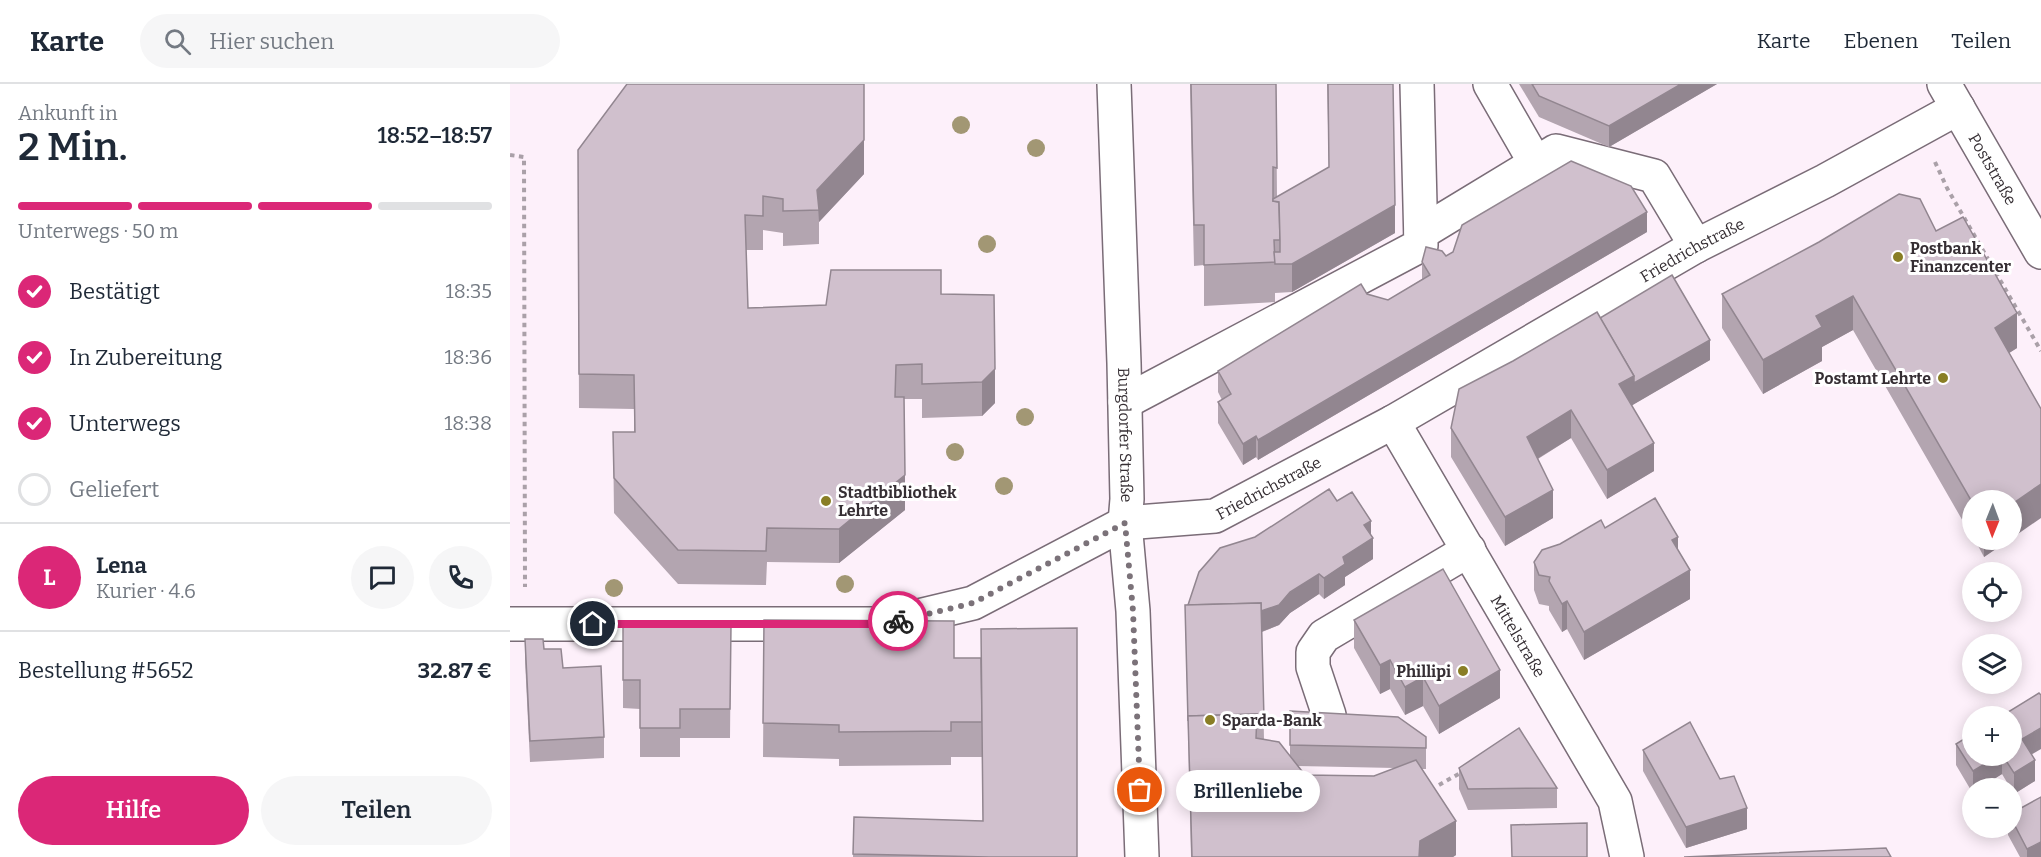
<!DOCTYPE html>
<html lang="de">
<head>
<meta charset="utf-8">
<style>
  :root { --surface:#fff; --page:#f6f6f7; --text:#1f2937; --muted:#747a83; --line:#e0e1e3; --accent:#db2777 }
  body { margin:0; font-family:Bitter,serif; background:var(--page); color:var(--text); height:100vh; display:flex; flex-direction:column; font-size:22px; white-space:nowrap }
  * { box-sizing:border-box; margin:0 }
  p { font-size:20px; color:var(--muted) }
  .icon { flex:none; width:33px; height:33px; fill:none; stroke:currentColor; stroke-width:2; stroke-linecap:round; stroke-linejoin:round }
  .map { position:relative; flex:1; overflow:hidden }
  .details { display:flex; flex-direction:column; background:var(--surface); width:510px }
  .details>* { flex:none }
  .needle { width:39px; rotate:181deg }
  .fabs { position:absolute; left:1452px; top:406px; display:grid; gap:12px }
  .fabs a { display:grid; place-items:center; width:60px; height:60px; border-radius:50%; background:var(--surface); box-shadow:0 3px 15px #0003; font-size:30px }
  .pin { position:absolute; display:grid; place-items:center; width:51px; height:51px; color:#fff; margin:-26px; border:3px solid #fff; border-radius:50%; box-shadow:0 2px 6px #0007 }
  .courier { position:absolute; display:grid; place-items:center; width:60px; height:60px; margin:-30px; border:4px solid #db2777; border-radius:50%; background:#fff; color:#222; box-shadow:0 2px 8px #0007 }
  .bubble { position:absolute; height:42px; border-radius:21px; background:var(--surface); box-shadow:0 3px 15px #0003; font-size:20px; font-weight:600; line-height:42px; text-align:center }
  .summary em { font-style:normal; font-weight:600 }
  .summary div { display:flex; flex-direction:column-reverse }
  .summary { display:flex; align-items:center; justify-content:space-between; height:102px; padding:0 18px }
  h1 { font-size:39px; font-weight:600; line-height:45px }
  .bar { display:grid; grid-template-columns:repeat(4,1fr); gap:9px 6px; align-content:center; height:72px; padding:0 18px }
  .bar i { height:8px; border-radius:4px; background:var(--line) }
  .bar .active { background:var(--accent) }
  .bar p { grid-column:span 4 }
  .line { display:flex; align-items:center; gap:15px; padding:0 18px; border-top:2px solid var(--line) }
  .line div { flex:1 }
  .round { display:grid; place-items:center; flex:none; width:63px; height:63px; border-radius:32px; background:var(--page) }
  ol { padding:0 18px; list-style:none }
  li { display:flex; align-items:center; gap:18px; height:66px }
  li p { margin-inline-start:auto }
  li .icon { padding:6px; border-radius:50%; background:var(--accent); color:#fff; stroke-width:4 }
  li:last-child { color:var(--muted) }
  li i { width:33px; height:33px; border:3px solid var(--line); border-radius:50% }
  .primary-button { display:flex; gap:12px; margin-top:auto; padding:12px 18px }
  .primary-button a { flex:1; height:69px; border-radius:36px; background:var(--accent); color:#fff; font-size:24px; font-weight:600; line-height:69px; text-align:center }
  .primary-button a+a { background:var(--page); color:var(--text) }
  header { display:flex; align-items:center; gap:36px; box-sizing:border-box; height:84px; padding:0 30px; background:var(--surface); border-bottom:2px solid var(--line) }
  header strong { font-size:28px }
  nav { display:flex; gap:33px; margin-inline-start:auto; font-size:21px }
  .search { width:420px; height:54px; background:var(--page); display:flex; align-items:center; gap:15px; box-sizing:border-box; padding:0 21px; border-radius:33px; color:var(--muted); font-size:22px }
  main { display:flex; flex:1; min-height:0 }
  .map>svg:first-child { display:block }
</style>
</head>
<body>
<header>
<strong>Karte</strong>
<div class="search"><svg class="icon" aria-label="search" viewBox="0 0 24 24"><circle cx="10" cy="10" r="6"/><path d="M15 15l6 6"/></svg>Hier suchen</div>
<nav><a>Karte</a><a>Ebenen</a><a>Teilen</a></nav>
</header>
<main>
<section class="details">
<div class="summary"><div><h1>2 Min.</h1><p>Ankunft in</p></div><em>18:52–18:57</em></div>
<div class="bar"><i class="active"></i><i class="active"></i><i class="active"></i><i></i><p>Unterwegs · 50 m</p></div>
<ol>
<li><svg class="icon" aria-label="check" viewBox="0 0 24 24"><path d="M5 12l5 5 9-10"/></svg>Bestätigt<p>18:35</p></li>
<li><svg class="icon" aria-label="check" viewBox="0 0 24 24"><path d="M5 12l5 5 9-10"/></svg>In Zubereitung<p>18:36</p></li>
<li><svg class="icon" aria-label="check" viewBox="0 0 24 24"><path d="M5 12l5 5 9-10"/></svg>Unterwegs<p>18:38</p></li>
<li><i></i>Geliefert</li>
</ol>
<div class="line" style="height:108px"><b class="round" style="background:var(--accent);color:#fff">L</b><div><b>Lena</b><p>Kurier · 4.6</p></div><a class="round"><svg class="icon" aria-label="chat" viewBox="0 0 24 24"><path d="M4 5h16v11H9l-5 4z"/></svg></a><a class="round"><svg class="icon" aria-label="phone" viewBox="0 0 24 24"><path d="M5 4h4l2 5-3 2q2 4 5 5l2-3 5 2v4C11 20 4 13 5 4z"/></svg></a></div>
<div class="line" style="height:78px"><div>Bestellung #5652</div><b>32.87 €</b></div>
<div class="primary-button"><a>Hilfe</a><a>Teilen</a></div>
</section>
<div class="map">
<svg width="1531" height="773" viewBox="0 0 1531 773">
  <rect width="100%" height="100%" fill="#fdf0fa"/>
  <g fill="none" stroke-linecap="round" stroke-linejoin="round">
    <defs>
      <g id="minor">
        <path id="s1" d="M604 0 614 279 617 415 615 439 623 527 632 773"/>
        <path d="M980 0 1026 80"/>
        <path d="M911 149 1046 67 1144 92 1186 162"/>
        <path d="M615 318 911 161 907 0"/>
        <path id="s2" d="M883 338 1105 717 1117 773"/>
        <path id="s3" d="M0 540H375L463 519 615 439 705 432 883 338 1186 162 1315 97 1448 24"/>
        <path d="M819 631 803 583V568L814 552 959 466"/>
      </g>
      <g id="major">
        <path id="s4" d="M1434 0 1531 168"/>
      </g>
    </defs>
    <use href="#minor" stroke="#7a6c77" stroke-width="36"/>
    <use href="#major" stroke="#7a6c77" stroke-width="36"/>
    <g stroke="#aaa0a8" stroke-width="4" stroke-dasharray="4.5 4.5" stroke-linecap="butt">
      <path d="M0 71 14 73 15 503"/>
      <path d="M1425 78 1437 104 1531 267"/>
      <path d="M929 701 952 688"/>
    </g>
    <use href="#minor" stroke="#fff" stroke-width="33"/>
    <use href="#major" stroke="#fff" stroke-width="33"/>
  </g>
  <g fill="#a29774">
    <circle cx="451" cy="41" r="9"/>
    <circle cx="526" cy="64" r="9"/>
    <circle cx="477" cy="160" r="9"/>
    <circle cx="515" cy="333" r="9"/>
    <circle cx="445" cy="368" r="9"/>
    <circle cx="494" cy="402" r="9"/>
    <circle cx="335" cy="500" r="9"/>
    <circle cx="104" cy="504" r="9"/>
  </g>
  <g fill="#b3a5b0" fill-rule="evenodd">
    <path d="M680 0H766L767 113 819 84 817 0H883L885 149 782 208 765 209V218L694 222V181L684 182Z"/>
    <path d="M1009 0H1207L1099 63 1029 33Z"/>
    <path d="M68 66 354 90 309 138V160L273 162V149L253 146V166H236L238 224 316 221 431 210 485 319 472 332 412 334V315H394L395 426 329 479 257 478 256 501 168 500 104 429 103 348H124V325L69 324Z"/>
    <path d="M1426 147 1507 264 1499 269 1462 417V453L1343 246 1312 263V277L1253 310 1212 244V210Z"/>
    <path d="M1137 148 748 376 746 373 733 381 708 339V318L712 316 708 308V287L857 210 878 216 912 195V178L936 172Z"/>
    <path d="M1090 234 1200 276 1122 321 1144 387 1097 415 1061 354 1028 375 1043 434 995 462 941 373V344Z"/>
    <path d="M827 417 861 452 863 475 835 493V501L814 515 809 510 780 529 769 541 752 548 754 656 780 672V627L916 664V685H912L946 771 943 773H681L675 521H678L745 453ZM788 682 885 684 864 692 795 691Z"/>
    <path d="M1095 444 1168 466 1180 515 1074 576 1057 545 1052 548 1039 526V522L1029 520 1024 506V478Z"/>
    <path d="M1465 456H1499L1474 473Z"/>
    <path d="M254 536 444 574 567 773H343L344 733 473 737 472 673H441V681L329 682V675L253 673Z"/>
    <path d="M844 536 990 614 929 650 913 622 895 631 880 605 870 610 844 564Z"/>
    <path d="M113 541 221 542 220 654H170V673H130V625L113 624Z"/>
    <path d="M15 555 53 584 94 653V674L20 678 15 576Z"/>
    <path d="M1446 660 1462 672H1502L1522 670 1525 697 1504 710 1492 690 1468 705H1462V708L1446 681Z"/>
    <path d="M1133 666 1237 745 1176 764 1133 687Z"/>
    <path d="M949 684 1047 704V724L958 726 949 705Z"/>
    <path d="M1502 729 1531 773H1510L1498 751V744H1502Z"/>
  </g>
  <g fill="#928690">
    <path d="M1171 0H1207L1099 63V42Z"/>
    <path d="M354 56V90L309 138 307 106Z"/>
    <path d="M885 121V149L782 208V180Z"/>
    <path d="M1137 128V148L748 376V356Z"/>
    <path d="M1343 212V246L1312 263V277L1253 310V276L1306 232Z"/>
    <path d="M1507 229V264L1485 278V244Z"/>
    <path d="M1200 256V276L1109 329V300L1124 292Z"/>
    <path d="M485 285V319L472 332V298Z"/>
    <path d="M1061 326V354L1017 381V353Z"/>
    <path d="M746 352V373L733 381V360Z"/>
    <path d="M1144 359V387L1097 415V386Z"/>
    <path d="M395 391V426L329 479V445Z"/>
    <path d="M1531 400V434L1502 454V420Z"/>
    <path d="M1043 406V434L995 462V433Z"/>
    <path d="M861 437V455L863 454V475L835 493V501L814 515V494L833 473 854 441Z"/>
    <path d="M1168 453V482L1162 456Z"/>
    <path d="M1474 456H1499L1474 473Z"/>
    <path d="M1180 486V515L1074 576V548Z"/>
    <path d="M809 490V510L780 529 769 541 751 548V527Z"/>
    <path d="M1057 517V545L1052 548V520Z"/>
    <path d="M880 576V605L870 610V581Z"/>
    <path d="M990 586V614L929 650V622Z"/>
    <path d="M913 593V622L895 631V603Z"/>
    <path d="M1531 644V665L1512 676V655Z"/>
    <path d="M1488 672H1492V690L1468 705H1463V687Z"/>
    <path d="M1525 676V697L1504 710V689Z"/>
    <path d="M1237 724V745L1176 764V743Z"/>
    <path d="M946 737V771L943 773H909L910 757Z"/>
    <path d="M1531 758V773H1517V765Z"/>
  </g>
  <g fill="#d0c0cd" stroke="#928690" stroke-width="1.5">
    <path d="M117 0H354V56L307 106 309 126 273 127V115L253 112V132L235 131 238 224 316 221 321 186H431V210L484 211 485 285 472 298 412 300V280L386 281 385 313H394L395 391 329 445 257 444 256 467 168 466 104 394 103 348H125L124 291 69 290 68 66Z"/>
    <path d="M681 0H766L767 84 763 83V117L769 118 770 156H764L765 178 694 181V141H684Z"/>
    <path d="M818 0H883L885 121 782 180H765L764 168H770V156L769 118 763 117V115L819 83Z"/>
    <path d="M1022 0H1171L1099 42 1029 12Z"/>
    <path d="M1061 77 1121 102 1137 128 748 356 746 352 733 360 708 318 721 310 708 287 851 200 857 210 878 216 920 191 912 178 916 163 932 167 936 172 943 168 952 141Z"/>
    <path d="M1389 110 1410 115 1426 147 1453 133 1507 229 1485 244 1531 325V400L1502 420V417H1462V418L1343 212 1306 232 1312 243 1253 276 1212 210 1309 158Z"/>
    <path d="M1162 191 1200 256 1124 299V292L1090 234Z"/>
    <path d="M1087 228 1124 292 1109 300 1144 359 1097 386 1061 326 1017 353 1043 406 995 433 941 344 949 305 1003 277Z"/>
    <path d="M819 405 827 417 842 408 861 437 854 441 863 454 833 473 835 480 814 494 809 490 780 508 769 521 751 527V519L678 521 689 488 710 464 745 453Z"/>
    <path d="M1145 414 1168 453 1162 456 1180 486 1074 548 1057 517 1052 520 1039 497 1040 493 1029 491 1024 478 1032 466 1050 460 1091 436 1095 444Z"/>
    <path d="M933 485 990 586 929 622 913 593 895 603 880 576 870 581 844 536Z"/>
    <path d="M751 519 754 635 746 636 747 630 678 632V637L675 521Z"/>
    <path d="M254 536 444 537V574H471L472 638H441V647L329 648V641L253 639Z"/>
    <path d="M113 541 221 542 220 625H170V644H130V596H113Z"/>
    <path d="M567 544V773H479L343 770 344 733 473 737 471 545Z"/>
    <path d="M15 555H33L34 565H51L53 584 91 582 94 653 20 657Z"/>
    <path d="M1529 609 1531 611V644L1512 655 1525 676 1504 689 1493 672H1502V633H1490Z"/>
    <path d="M780 627 888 633 916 653V664L780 661Z"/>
    <path d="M747 630 746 654 769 658 795 691 864 692 906 676 946 737 910 757 909 773H682L678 632Z"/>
    <path d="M1180 638 1210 695 1224 692 1237 724 1176 743 1133 666Z"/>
    <path d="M1009 644 1047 704 958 705 949 684Z"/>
    <path d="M1462 650V672H1488L1463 687 1446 660Z"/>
    <path d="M1531 713V758L1517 765 1502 736V729Z"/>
    <path d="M1077 739V773H1002L1001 741Z"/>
    <path d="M1376 764 1381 773H1174Z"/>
  </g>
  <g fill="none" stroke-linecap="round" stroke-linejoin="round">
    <path stroke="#7b7279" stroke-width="6" stroke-dasharray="0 10.8" d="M388 537 463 519 615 439 623 527 630 706"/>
    <path stroke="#db2777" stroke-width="8" d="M83 540H375L388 537"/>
  </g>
  <g fill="#897e25" stroke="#fff" stroke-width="2">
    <circle cx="1388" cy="173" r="6"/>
    <circle cx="1433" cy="294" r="6"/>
    <circle cx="316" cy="417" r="6"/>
    <circle cx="953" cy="587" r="6"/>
    <circle cx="700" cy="636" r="6"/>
  </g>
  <g text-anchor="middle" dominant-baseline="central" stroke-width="6" stroke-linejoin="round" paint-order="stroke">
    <g font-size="16" fill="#352e33" stroke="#fff">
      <text stroke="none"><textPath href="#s4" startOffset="98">Poststraße</textPath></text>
      <text stroke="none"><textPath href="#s3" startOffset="1274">Friedrichstraße</textPath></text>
      <text stroke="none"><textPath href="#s1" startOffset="351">Burgdorfer Straße</textPath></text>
      <text stroke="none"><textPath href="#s3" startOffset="788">Friedrichstraße</textPath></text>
      <text stroke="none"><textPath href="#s2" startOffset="248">Mittelstraße</textPath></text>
    </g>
    <g font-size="16" font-weight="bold" fill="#352e33" stroke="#fff" text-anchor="start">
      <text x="1400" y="164">Postbank<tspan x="1400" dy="18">Finanzcenter</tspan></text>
      <text x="1421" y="294" text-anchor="end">Postamt Lehrte</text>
      <text x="328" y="408">Stadtbibliothek<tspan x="328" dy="18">Lehrte</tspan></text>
      <text x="941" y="587" text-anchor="end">Phillipi</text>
      <text x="712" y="636">Sparda-Bank</text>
    </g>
  </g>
</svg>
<div class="fabs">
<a><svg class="needle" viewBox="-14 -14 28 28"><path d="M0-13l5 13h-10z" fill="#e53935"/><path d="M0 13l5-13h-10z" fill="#747a83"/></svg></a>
<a><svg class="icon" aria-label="locate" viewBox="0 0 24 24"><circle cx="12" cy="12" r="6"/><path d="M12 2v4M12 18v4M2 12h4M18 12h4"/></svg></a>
<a><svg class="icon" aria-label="layers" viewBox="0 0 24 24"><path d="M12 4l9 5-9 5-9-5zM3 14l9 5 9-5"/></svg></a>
<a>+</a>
<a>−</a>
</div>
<div class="pin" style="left:630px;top:706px;background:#ea580c"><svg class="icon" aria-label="bag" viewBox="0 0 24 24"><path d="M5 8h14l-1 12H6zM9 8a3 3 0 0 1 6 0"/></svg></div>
<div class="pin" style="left:83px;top:540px;background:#1f2937"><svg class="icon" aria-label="home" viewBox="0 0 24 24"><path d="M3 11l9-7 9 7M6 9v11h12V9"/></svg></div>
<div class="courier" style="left:388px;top:537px"><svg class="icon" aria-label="bike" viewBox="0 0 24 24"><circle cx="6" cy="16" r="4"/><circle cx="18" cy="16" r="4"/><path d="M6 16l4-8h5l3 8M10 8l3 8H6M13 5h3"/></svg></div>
<div class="bubble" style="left:666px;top:686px;width:144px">Brillenliebe</div>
</div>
</main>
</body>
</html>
